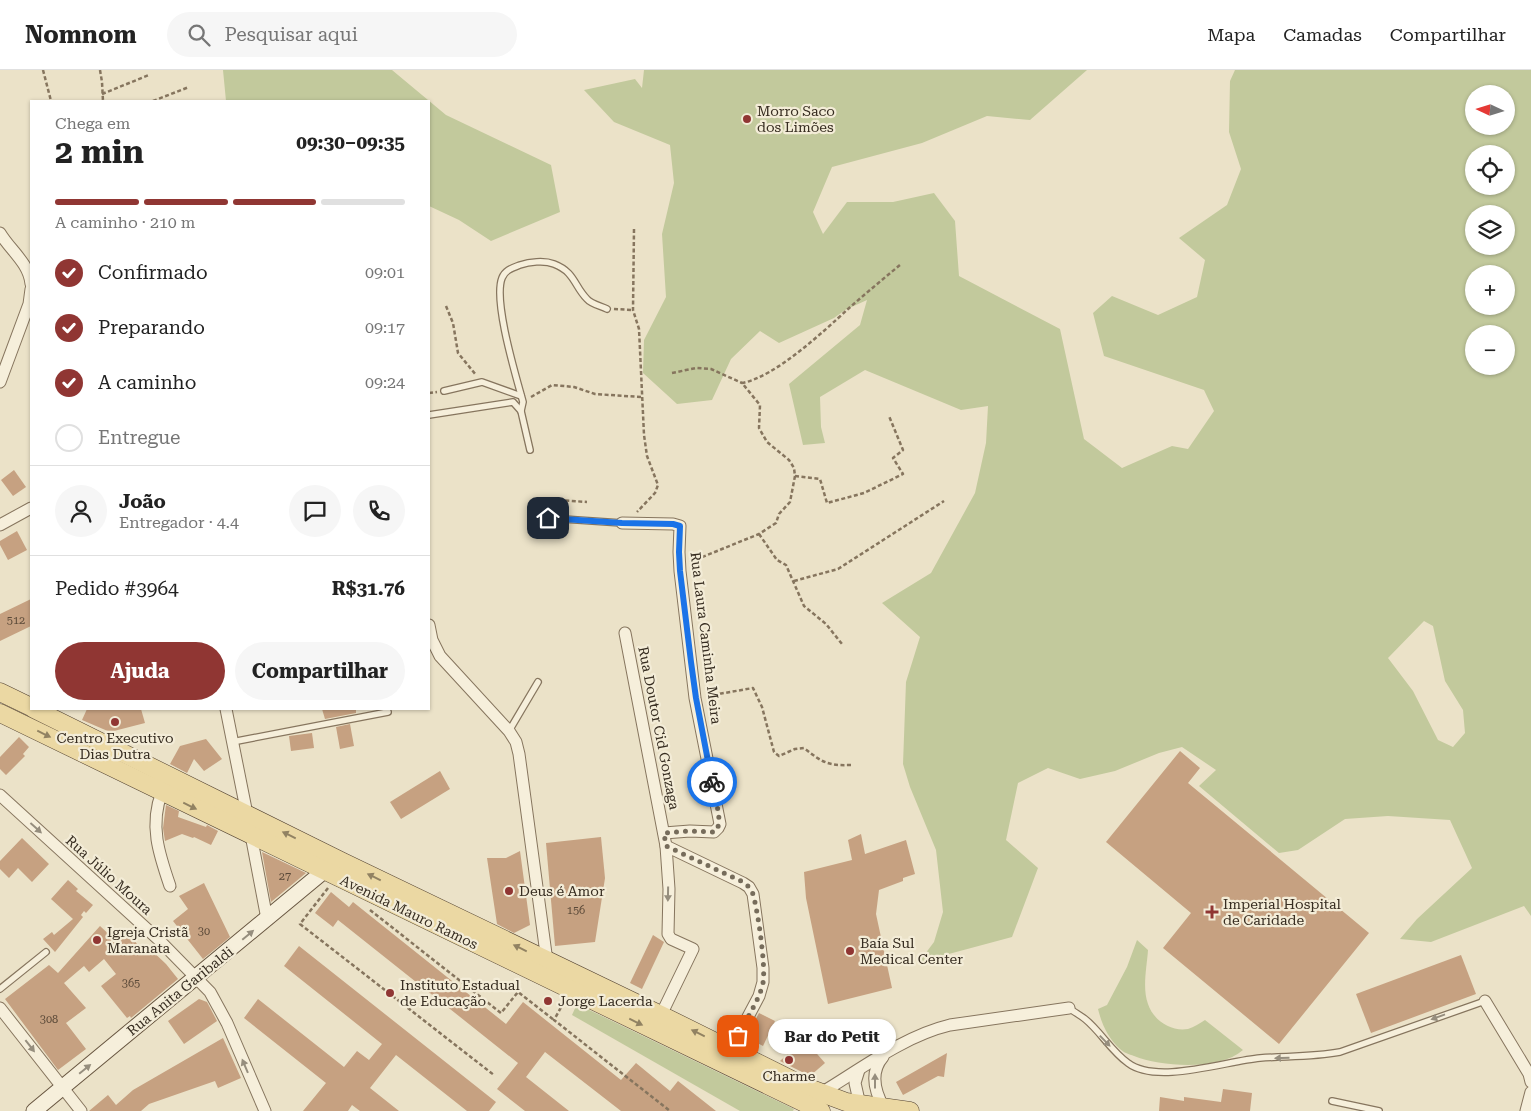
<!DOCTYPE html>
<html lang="pt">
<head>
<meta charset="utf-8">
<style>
  :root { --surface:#fff; --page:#f6f6f6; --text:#222; --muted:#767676; --line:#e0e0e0; --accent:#903633 }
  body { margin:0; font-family:"Roboto Serif",serif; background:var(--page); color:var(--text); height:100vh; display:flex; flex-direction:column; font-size:19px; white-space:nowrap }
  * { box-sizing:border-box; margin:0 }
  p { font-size:16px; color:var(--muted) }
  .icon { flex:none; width:28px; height:28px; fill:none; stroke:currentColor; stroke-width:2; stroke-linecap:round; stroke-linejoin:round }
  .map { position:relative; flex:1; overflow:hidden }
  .sheet { position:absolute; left:30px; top:30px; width:400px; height:610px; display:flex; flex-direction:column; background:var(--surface); border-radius:0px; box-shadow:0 1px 4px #0004 }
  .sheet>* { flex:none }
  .needle { width:32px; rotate:274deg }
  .controls { position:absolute; left:1465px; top:15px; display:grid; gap:10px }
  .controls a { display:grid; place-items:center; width:50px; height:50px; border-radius:50%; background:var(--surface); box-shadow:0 1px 4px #0004; font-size:25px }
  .pin { position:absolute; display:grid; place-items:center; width:42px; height:42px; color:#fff; margin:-21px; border-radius:10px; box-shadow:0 2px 8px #0006 }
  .courier { position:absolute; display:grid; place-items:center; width:50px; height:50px; margin:-25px; border:4px solid #1a73e8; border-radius:50%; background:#fff; color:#222; box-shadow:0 1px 6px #0007 }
  .bubble { position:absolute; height:35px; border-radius:18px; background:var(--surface); box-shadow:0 1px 4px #0004; font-size:16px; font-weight:700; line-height:35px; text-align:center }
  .summary em { font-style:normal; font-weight:700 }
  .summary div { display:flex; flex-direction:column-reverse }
  .summary { display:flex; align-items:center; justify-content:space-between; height:85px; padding:0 25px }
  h1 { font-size:32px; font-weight:700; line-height:38px }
  .bar { display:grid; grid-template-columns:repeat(4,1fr); gap:8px 5px; align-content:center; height:60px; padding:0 25px }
  .bar i { height:6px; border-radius:4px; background:var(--line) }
  .bar .on { background:var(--accent) }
  .bar p { grid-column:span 4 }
  .line { display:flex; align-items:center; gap:12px; padding:0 25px; border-top:1px solid var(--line) }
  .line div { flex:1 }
  .round { display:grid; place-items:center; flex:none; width:52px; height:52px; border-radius:26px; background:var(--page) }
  ol { padding:0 25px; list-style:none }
  li { display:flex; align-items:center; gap:15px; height:55px }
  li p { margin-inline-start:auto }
  li .icon { padding:5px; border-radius:50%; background:var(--accent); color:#fff; stroke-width:4 }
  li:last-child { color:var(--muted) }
  li i { width:28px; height:28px; border:2px solid var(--line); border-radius:50% }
  .cta { display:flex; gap:10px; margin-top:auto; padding:10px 25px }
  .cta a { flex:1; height:58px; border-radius:30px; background:var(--accent); color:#fff; font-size:20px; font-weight:700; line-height:58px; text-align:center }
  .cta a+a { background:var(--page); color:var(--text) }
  header { display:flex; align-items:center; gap:30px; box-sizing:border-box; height:70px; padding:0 25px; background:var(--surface); border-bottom:1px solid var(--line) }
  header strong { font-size:24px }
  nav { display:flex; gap:28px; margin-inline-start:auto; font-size:18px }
  .search { width:350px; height:45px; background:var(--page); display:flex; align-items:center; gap:12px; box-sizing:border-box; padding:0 18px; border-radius:28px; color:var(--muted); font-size:19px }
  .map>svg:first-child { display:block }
</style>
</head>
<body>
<header>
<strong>Nomnom</strong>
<div class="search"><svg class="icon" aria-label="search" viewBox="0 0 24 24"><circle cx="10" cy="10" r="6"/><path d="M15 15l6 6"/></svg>Pesquisar aqui</div>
<nav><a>Mapa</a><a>Camadas</a><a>Compartilhar</a></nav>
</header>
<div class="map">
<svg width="1531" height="1041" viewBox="0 0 1531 1041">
  <rect width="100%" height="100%" fill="#ebe2c8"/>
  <g fill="#c2c99c" fill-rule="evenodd">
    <path d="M223 0H392L446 45 551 95 560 142 491 171 459 150 429 136V31H226Z"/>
    <path d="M644 0H1087L1030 50 987 46 922 73 832 97 813 142 823 164 847 132H893L934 123 955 151 959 206 1060 259 1084 369 1122 398 1172 376 1188 379 1214 341 1204 320 1104 286 1093 243 1112 226 1158 245 1197 227 1205 190 1179 168 1227 135 1241 99 1229 62 1230 11 1235 0H1531V846L1524 836 1431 872 1400 869 1417 849 1472 798 1450 750 1388 746 1345 749 1298 780 1279 783 1199 716 1216 700 1182 677 1159 683 1115 701 1080 709 1048 698 1018 713 1006 770 1038 798 1012 867 919 892 934 872 943 842 936 780 910 717 903 694 906 612 920 567 882 533 931 503 975 423 986 373 988 336 961 340 865 300 820 327 821 357 825 373 803 375 789 314 860 255 867 230 845 240 834 248 779 273 760 261 731 289 712 330 677 334 643 303 644 270 666 227 662 164 674 113 670 75 614 52 584 20 635 9 642 18ZM1474 24H1506V56H1474ZM1474 84H1506V116H1474ZM1474 144H1506V176H1474ZM1474 204H1506V236H1474ZM1474 264H1506V296H1474ZM1424 551 1433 556 1445 611 1463 640 1465 663 1453 677 1438 670 1413 621 1388 588Z"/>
    <path d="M1137 870 1148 880C1147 896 1142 918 1148 934 1153 950 1171 962 1188 959 1194 957 1200 953 1205 950L1243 980C1219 1001 1162 997 1134 986 1129 984 1124 983 1120 979 1108 968 1102 955 1098 939L1107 935 1127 897Z"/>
    <path d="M577 934 794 1039 793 1041H740L572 945Z"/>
  </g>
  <g fill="#c6a181">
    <path d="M14 400 26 417 13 426 1 410Z"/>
    <path d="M17 461 27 480 8 490 0 475V471Z"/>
    <path d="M31 529V556L0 571V544Z"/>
    <path d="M87 639H141L145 653 110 662 82 650Z"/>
    <path d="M322 639H356V643L325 649Z"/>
    <path d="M350 654 354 676 340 679 336 657Z"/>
    <path d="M312 663 314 678 291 681 289 666Z"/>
    <path d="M19 667 29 677 23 684 25 686 6 705 0 699V687Z"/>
    <path d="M206 669 222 689 204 701 194 689 187 703 170 694 180 676Z"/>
    <path d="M1180 681 1200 698 1188 713 1369 863 1279 974 1163 878 1191 843 1106 772Z"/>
    <path d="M440 701 450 719 401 749 390 732Z"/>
    <path d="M166 735 179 741 178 747 206 757 207 755 218 761 211 775 194 767 193 768 182 764 165 771 163 758Z"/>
    <path d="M861 764 865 784 906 770 915 804 903 808V811L879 820 876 844 892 918 828 934 806 828 804 802 852 790 848 770Z"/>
    <path d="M601 767 605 808 595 872 555 876 546 773Z"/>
    <path d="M22 768 49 794 32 812 18 798 9 808 0 799V791Z"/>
    <path d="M520 781 530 855 514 863 497 854 487 788H506Z"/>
    <path d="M262 782 306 803 271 832Z"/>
    <path d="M68 810 78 819 76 821 93 835 86 843 84 841 81 845 83 847 55 882 43 869 52 862 54 865 73 849 51 829Z"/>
    <path d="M204 813 230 867 203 889 173 851 188 839 179 826Z"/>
    <path d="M331 822 349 837 353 832 506 954 523 932 621 1010 636 993 670 1021 678 1011 716 1041H621L545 982 526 1007 569 1041H525L497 1019 518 993 338 850 333 857 315 843Z"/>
    <path d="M100 856 116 871 127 862 143 881 148 877 166 894 178 909 131 948 130 946 127 948 101 916 116 904 104 889 89 902 84 896 64 913 86 938 66 953 86 979 58 1000 5 929 49 895 58 903Z"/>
    <path d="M653 865 664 872 642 919 630 913Z"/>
    <path d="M299 876 496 1032 489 1041H467L396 985 370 1018 399 1041H360L352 1035 348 1041H303L326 1013 244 948 258 929 344 997 357 981 369 990 382 974 284 896Z"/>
    <path d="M1461 885 1476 924 1371 963 1356 924Z"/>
    <path d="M199 929 207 932 217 951 184 974 168 951Z"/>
    <path d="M759 943 775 951 763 976 746 967Z"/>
    <path d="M223 968 241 1008 218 1018 215 1011 149 1034 141 1041H89L108 1025 116 1035 133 1020Z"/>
    <path d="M804 969 825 993 810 1006 780 991Z"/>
    <path d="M947 983 944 1007 938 1006 903 1025 896 1012Z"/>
    <path d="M1223 1019 1252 1023 1250 1041H1159L1160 1027 1184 1031V1027L1221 1032Z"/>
  </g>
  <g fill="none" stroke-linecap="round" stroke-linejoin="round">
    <defs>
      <g id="lane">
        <path d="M444 321 482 312 521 326"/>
        <path d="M521 341 523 332C516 306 493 231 502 208 505 200 512 198 520 195 529 192 544 190 554 194 575 202 574 216 587 229 591 234 601 236 607 239"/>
        <path d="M429 345 513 332 521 341 530 380"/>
        <path d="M548 448 622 453"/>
        <path d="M509 661 538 612"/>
        <path d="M232 672 388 642 387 639"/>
        <path d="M0 919 46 882"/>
        <path d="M1069 938C1074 942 1080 945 1085 949 1101 962 1111 981 1128 993 1157 1015 1226 991 1260 988 1287 986 1313 987 1340 982L1485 931"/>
        <path d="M1332 1031 1379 1041"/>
      </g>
      <g id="street">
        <path d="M0 163C10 180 29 193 31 214"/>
        <path d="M0 312 29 234 31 219"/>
        <path d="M622 453 673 454 680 456 679 482 680 501 695 628 720 754 718 758 714 762 690 761 664 763"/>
        <path d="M0 455 31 438"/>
        <path d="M429 555 432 570 440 586 509 661 516 672 519 684 547 891"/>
        <path d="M625 563 666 776 669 819 668 864 671 869 693 879 661 945"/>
        <path d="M226 639 247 744"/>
        <path d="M162 722C149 755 159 784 170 816"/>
        <path d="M0 725 159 870 210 922 227 953 265 1041"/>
        <path d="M251 765 267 849"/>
        <path d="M666 776 743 813 749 817 753 824 763 898V912L759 926 731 979"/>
        <path d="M1485 931 1529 1004 1531 1012"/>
        <path d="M0 938 81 1041"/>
        <path d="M883 987C869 1003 875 1022 884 1038"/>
        <path d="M859 1000 855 1013 860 1035"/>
        <path d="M821 1023C861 999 904 966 950 955L1069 938"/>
        <path d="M1526 1041 1531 1022"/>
      </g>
      <path id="secondary" d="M34 1041 324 801"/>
      <g id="primary">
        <path d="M0 622 31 637"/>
        <path d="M34 639 343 792 661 945 806 1017 846 1032 910 1041"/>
        <path d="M0 643 821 1041"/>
      </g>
    </defs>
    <use href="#lane" stroke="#86755e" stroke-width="8"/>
    <use href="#street" stroke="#86755e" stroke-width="13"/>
    <use href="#secondary" stroke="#685641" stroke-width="17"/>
    <use href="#primary" stroke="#544332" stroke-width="19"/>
    <g stroke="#86755e" stroke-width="2.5" stroke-dasharray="4 2.5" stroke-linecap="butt">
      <path d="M43 0 51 31"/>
      <path d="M100 0 102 12 103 31"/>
      <path d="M102 24 149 5"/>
      <path d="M153 31 189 17"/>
      <path d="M634 159 633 240 639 259 644 365 647 386 658 415 655 423 637 442"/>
      <path d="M446 236 453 253 458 283 476 305"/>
      <path d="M614 239 633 240"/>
      <path d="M672 303 696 298 711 299 742 313"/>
      <path d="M429 323 437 322"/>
      <path d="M531 327 552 315 574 317 595 324 641 327"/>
      <path d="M795 406 820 409 827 433 864 423 903 404 893 388 903 380 889 346"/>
      <path d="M547 441 545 429 587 432"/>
      <path d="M759 464 777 490 786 495 804 536 826 554 842 574"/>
      <path d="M690 492 759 464 776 453 779 444 790 432 795 406 794 398 789 390 767 372 759 358 760 335 742 313C775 307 823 262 848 239 865 224 883 209 900 195"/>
      <path d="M794 511 838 499 944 431"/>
      <path d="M707 626 753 618 762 637 774 682 779 686 795 679 804 678C822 692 827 696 851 695"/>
      <path d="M328 818 300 854 494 1005"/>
      <path d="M370 840 501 943 518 922 554 950"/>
      <path d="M564 932 554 950 670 1041"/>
    </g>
    <use href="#lane" stroke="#f6efdb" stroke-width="5.5"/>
    <use href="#street" stroke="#f6efdb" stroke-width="11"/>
    <use href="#secondary" stroke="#f6efdb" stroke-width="15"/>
    <use href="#primary" stroke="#ebd8a3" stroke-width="18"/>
  </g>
  <defs><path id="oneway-solid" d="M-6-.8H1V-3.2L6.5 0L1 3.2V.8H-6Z" transform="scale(1.25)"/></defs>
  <g fill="#918262">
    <use href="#oneway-solid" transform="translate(44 664) rotate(26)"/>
    <use href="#oneway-solid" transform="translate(190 736) rotate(26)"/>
    <use href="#oneway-solid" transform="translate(289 765) rotate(-154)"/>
    <use href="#oneway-solid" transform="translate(374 807) rotate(-154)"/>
    <use href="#oneway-solid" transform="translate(520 878) rotate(-154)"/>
    <use href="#oneway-solid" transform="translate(636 952) rotate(26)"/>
    <use href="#oneway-solid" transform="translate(698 963) rotate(-154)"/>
  </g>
  <g fill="#968e7e">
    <use href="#oneway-solid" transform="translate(36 758) rotate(42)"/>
    <use href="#oneway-solid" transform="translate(668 824) rotate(91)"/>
    <use href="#oneway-solid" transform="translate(248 865) rotate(-40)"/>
    <use href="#oneway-solid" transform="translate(1438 947) rotate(160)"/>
    <use href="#oneway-solid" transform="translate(1105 971) rotate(46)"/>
    <use href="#oneway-solid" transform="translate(30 976) rotate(52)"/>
    <use href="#oneway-solid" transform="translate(1282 988) rotate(178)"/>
    <use href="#oneway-solid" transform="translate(245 996) rotate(-113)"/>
    <use href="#oneway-solid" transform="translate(85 999) rotate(-39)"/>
    <use href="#oneway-solid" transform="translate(875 1011) rotate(-90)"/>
  </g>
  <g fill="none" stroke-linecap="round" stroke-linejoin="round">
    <path stroke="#766c5b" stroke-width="5" stroke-dasharray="0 9" d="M712 712 719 745 718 758 714 762 690 761 664 763 666 776 743 812 749 817 753 824C758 842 766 896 763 913 759 931 746 949 738 966"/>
    <path stroke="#1a73e8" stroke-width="6" d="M548 448 622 453 673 454 680 456 679 482 680 501 691 592 696 628 712 712"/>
  </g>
  <g fill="#903633" stroke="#f3ecd7" stroke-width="2">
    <circle cx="747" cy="49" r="5"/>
    <circle cx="115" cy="652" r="5"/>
    <circle cx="509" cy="821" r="5"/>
    <path d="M1209.5 834.5h5v5h5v5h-5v5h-5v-5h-5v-5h5z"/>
    <circle cx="97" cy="870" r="5"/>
    <circle cx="850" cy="881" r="5"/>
    <circle cx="390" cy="923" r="5"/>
    <circle cx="548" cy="931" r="5"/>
    <circle cx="789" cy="990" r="5"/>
  </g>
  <g text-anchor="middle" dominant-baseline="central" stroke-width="4.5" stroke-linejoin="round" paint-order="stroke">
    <g font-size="11" fill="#5b4a39">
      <text x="16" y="550">512</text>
      <text x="285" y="806">27</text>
      <text x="576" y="840">156</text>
      <text x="204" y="861">30</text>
      <text x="131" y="913">365</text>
      <text x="49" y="949">308</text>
    </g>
    <g font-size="14" fill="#372d21" stroke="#f3ecd7" text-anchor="start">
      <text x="757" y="41">Morro Saco<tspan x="757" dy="16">dos Limões</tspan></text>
      <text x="115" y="668" text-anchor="middle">Centro Executivo<tspan x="115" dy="16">Dias Dutra</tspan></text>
      <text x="519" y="821">Deus é Amor</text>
      <text x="1223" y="834">Imperial Hospital<tspan x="1223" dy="16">de Caridade</tspan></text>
      <text x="107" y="862">Igreja Cristã<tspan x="107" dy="16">Maranata</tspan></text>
      <text x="860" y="873">Baía Sul<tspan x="860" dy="16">Medical Center</tspan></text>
      <text x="400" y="915">Instituto Estadual<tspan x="400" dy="16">de Educação</tspan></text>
      <text x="558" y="931">Jorge Lacerda</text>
      <text x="789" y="1006" text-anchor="middle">Charme</text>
    </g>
    <g font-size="14" fill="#372d21" stroke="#f3ecd7">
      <text transform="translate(706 568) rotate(83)">Rua Laura Caminha Meira</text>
      <text transform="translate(659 658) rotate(79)">Rua Doutor Cid Gonzaga</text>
      <text transform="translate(109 805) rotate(42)">Rua Júlio Moura</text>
      <text transform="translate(409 842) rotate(26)">Avenida Mauro Ramos</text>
      <text transform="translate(180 921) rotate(-39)">Rua Anita Garibaldi</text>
    </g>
  </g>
</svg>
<div class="controls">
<a><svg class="needle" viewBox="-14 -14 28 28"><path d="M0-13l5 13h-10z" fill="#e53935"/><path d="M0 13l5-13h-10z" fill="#767676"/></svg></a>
<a><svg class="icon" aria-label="locate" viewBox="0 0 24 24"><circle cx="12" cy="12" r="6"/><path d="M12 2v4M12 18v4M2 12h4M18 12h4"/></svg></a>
<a><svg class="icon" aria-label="layers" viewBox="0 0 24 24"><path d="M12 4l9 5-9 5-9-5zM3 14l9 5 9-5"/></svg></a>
<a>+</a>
<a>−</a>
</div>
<div class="pin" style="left:738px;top:966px;background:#ea580c"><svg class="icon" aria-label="bag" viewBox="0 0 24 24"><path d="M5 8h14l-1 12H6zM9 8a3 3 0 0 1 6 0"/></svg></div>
<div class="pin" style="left:548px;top:448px;background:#1f2937"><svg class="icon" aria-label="home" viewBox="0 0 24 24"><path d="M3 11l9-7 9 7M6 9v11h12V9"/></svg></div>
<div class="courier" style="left:712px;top:712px"><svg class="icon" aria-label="bike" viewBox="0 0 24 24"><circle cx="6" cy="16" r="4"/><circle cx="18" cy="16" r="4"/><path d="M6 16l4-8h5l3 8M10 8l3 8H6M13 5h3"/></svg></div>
<div class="bubble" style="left:768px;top:949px;width:128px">Bar do Petit</div>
<section class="sheet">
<div class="summary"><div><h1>2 min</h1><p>Chega em</p></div><em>09:30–09:35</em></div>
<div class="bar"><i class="on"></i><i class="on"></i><i class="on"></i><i></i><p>A caminho · 210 m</p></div>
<ol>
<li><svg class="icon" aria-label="check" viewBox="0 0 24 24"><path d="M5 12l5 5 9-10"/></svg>Confirmado<p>09:01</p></li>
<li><svg class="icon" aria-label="check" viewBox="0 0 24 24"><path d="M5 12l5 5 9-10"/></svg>Preparando<p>09:17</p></li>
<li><svg class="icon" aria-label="check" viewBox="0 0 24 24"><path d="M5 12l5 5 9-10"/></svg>A caminho<p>09:24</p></li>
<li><i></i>Entregue</li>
</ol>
<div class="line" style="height:90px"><a class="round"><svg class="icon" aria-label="person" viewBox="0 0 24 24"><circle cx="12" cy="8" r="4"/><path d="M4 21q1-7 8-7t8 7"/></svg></a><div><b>João</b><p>Entregador · 4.4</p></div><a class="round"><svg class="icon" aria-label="chat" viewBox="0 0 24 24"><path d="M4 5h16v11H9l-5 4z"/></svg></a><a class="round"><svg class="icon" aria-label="phone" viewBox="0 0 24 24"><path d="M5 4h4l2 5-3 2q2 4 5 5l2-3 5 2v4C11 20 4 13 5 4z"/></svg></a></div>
<div class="line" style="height:65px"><div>Pedido #3964</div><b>R$31.76</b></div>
<div class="cta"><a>Ajuda</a><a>Compartilhar</a></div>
</section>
</div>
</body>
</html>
